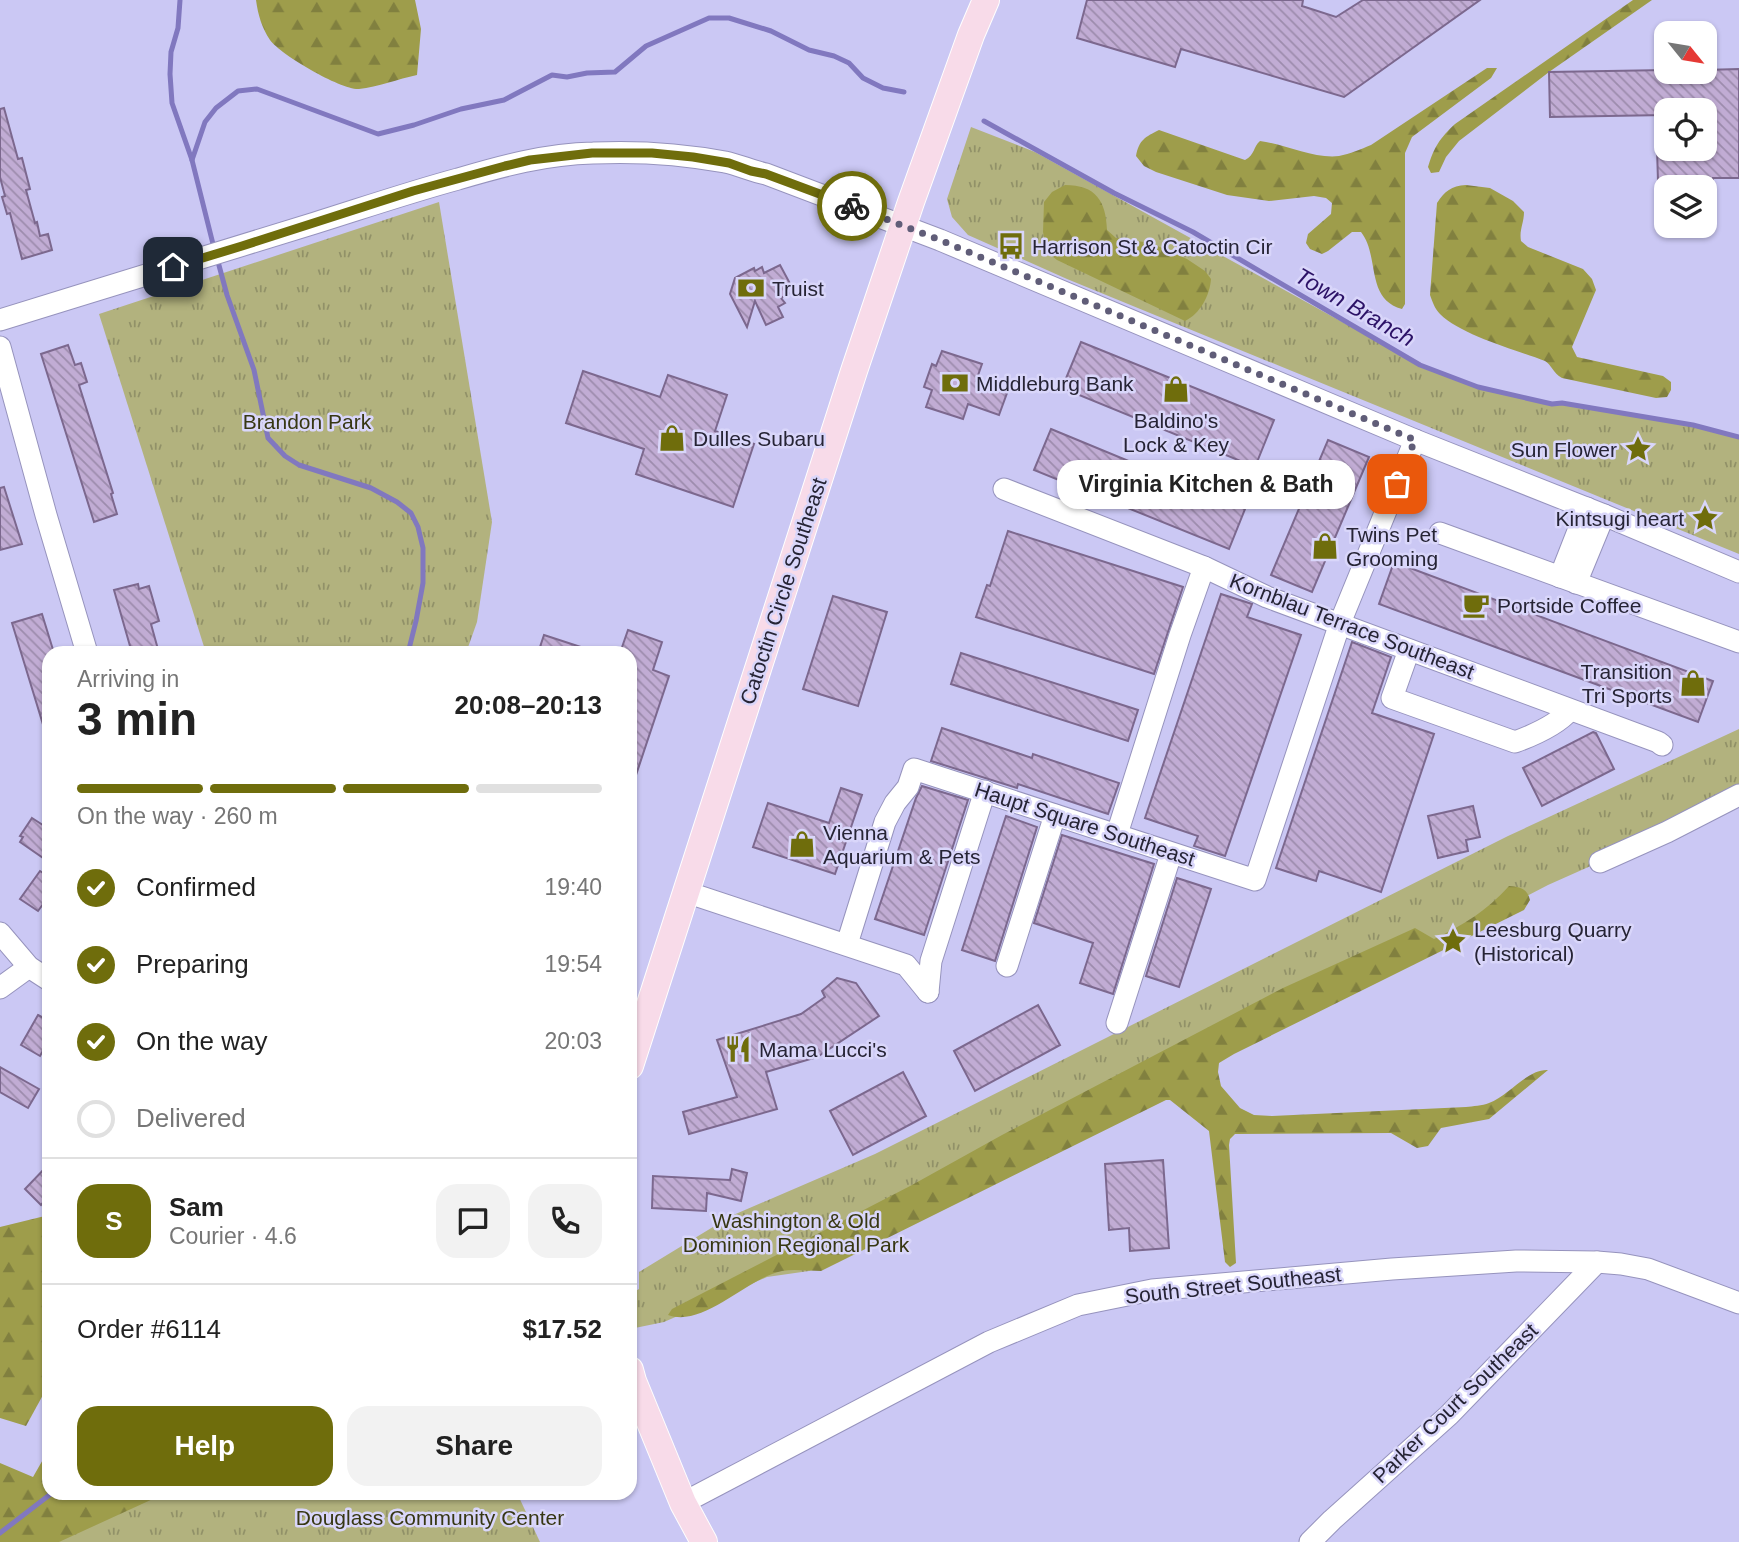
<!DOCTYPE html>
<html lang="en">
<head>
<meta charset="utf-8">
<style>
  :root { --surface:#fff; --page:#f2f2f2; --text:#222; --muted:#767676; --line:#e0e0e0; --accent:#6f6d0c }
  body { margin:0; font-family:Arial,sans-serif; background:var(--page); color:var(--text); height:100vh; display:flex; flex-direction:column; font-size:26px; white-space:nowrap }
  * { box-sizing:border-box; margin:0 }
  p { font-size:23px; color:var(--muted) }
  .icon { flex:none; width:38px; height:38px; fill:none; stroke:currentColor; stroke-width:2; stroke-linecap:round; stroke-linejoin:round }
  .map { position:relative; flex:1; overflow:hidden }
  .drawer { position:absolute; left:42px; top:646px; width:595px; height:854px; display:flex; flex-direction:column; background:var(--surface); border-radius:21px; box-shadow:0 2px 5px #0004 }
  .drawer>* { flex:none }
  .needle { width:46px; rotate:120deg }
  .tools { position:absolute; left:1654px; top:21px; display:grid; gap:14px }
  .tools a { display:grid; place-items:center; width:63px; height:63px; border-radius:14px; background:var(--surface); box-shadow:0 2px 5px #0004; font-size:35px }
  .pin { position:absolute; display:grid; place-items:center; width:60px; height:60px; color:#fff; margin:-30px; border-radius:14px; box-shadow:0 4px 10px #0006 }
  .courier { position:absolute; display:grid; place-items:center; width:70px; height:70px; margin:-35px; border:5px solid #6f6d0c; border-radius:50%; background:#fff; color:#222; box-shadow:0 2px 9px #0007 }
  .bubble { position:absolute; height:49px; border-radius:21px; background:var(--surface); box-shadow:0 2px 5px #0004; font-size:23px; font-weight:700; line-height:49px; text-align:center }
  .summary em { font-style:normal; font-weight:700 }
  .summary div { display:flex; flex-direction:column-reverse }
  .summary { display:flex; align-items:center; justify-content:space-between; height:119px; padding:0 35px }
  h1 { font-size:46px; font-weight:700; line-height:52px }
  .bar { display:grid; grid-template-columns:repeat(4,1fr); gap:10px 7px; align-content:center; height:84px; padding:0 35px }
  .bar i { height:9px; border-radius:5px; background:var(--line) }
  .bar .current { background:var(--accent) }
  .bar p { grid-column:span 4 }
  .line { display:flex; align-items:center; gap:18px; padding:0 35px; border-top:2px solid var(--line) }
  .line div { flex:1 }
  .round { display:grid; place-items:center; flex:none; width:74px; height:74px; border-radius:21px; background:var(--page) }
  ol { padding:0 35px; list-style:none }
  li { display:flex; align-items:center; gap:21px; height:77px }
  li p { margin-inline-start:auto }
  li .icon { padding:7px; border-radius:50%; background:var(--accent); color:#fff; stroke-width:4 }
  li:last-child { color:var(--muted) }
  li i { width:38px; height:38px; border:4px solid var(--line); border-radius:50% }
  .action { display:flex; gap:14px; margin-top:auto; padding:14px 35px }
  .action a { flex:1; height:80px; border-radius:21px; background:var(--accent); color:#fff; font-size:28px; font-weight:700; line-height:80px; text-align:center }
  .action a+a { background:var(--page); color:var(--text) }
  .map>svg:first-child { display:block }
</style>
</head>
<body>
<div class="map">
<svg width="1739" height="1542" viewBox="0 0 1739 1542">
  <defs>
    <pattern id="grass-tufts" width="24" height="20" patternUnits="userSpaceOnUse" patternTransform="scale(1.75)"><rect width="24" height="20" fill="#b2b27e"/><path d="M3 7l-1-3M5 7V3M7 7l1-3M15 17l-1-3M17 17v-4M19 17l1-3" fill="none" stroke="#919168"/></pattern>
    <pattern id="forest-firs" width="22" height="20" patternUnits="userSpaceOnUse" patternTransform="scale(1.75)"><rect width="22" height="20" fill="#9e9d4b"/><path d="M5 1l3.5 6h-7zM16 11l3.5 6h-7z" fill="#81803f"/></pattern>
    <pattern id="building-back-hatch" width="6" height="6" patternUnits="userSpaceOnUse" patternTransform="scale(1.75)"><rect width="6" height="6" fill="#c1acd4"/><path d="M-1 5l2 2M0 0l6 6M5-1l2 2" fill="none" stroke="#9d8cad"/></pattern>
  </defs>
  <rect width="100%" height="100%" fill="#cbc8f4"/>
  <g fill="url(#grass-tufts)">
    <path d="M971 127 1035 152 1420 365 1478 387 1552 404 1562 403 1693 425 1739 437V554L1067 279 968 235 952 217 947 199Z"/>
    <path d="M439 202 492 522 477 622 466 653H206L99 314Z"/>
    <path d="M1739 729V795L1667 832 1548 885 809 1271 767 1277 664 1322 630 1329V1294L639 1289V1272L731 1216 875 1154 1508 836Z"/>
    <path d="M137 1493H517L540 1542H36Z"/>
  </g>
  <g fill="url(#forest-firs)">
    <path d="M256 0H415L421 29 417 75C398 79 378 87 359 89 341 90 281 55 270 40 262 28 258 15 256 0Z"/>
    <path d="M1633 0H1652L1549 72 1459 141 1446 157 1439 172 1431 173 1428 167C1434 147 1440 138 1455 124Z"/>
    <path d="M1487 68H1497L1491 78 1412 137 1405 153V304L1402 309C1365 299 1380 256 1361 232H1352L1328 251 1322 254 1310 249 1306 243 1308 234 1331 214 1332 203 1326 198 1314 196 1269 201 1227 195 1156 172 1144 166 1136 156C1139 140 1145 137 1159 130L1245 160C1255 155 1253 147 1260 141 1285 144 1314 159 1339 156 1350 154 1361 149 1371 145Z"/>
    <path d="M1065 185C1096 185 1106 201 1107 230L1116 238 1151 243 1187 259 1205 271 1211 279C1210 295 1200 314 1185 321L1057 260 1047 252 1043 232 1044 202 1052 192Z"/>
    <path d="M1466 185 1490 188 1513 201 1524 212C1524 223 1519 230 1521 241L1528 247 1583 269 1592 279 1596 290 1572 347 1577 357 1663 376 1671 382V390L1667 397 1656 398 1562 378C1553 373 1551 364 1545 361 1516 350 1461 335 1440 314 1435 309 1433 303 1430 295L1437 203C1445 191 1451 186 1466 185Z"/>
    <path d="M1509 886C1520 887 1527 888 1530 900L1524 910 1234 1054 1219 1063 1218 1072 1221 1086 1240 1108 1254 1115 1272 1116 1466 1107C1473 1106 1482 1106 1489 1103 1509 1096 1527 1069 1548 1070L1489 1119 1441 1128 1428 1146 1417 1148 1391 1133 1235 1134 1230 1139 1229 1145 1236 1263 1230 1267 1225 1262 1209 1131 1170 1100H1166L821 1271C808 1271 794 1269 782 1271 747 1278 704 1328 668 1315L672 1309 912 1185 1002 1135 1283 988 1415 928 1434 939C1465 924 1485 912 1509 886Z"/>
    <path d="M49 1215V1384L26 1426 0 1418V1227Z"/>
    <path d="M49 1449V1493H166L59 1542H0V1463L33 1477Z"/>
  </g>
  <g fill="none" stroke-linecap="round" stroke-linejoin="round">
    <g stroke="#8178bf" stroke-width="5">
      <path d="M180 0 178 28 171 52 170 74 172 103 192 160 214 248"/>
      <path d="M984 121 1114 193 1193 232 1420 365 1478 387 1552 404 1562 403 1693 425 1739 437"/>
      <path d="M192 160 205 122 216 108 238 91 257 89 378 134 414 125 461 109 504 100 552 75 567 77 587 73 615 72 646 46 709 18H729L771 31 809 50 834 56 849 63 863 78 883 88 904 92"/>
      <path d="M217 258 227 295 254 370 268 438 285 456 299 465 371 488 397 502 411 513 418 527 423 548V583L416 621 408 653"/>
      <path d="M0 1533 52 1493"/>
    </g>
  </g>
  <g fill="url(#building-back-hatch)" stroke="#7c688e" stroke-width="2">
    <path d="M1087 0H1303L1302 6 1336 17 1363 0H1480L1344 97 1181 49 1175 67 1077 38Z"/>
    <path d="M1739 69V178H1713V187H1697V181H1658L1657 149H1704V110H1666V115L1550 117 1549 72 1666 70V72H1704V70Z"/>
    <path d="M4 108 18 159 22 158 30 189 26 190 35 223 37 222 40 236 48 234 52 250 22 259 10 213 7 214 2 197 5 196 0 177V109Z"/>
    <path d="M780 265 794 291 781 298 785 303 778 307 783 317 766 325 755 301 747 327 730 294 735 278 754 268 755 271 762 267 764 273Z"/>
    <path d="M1081 342 1274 420 1255 467 1062 388Z"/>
    <path d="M68 345 75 365 81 363 87 382 79 385 113 493 111 494 117 514 94 522 41 354Z"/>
    <path d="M942 351 982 364 976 381 1007 393 999 415 968 404 963 419 926 407 932 390 924 387 932 364 936 366Z"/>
    <path d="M583 371 660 397 668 375 727 395 715 431 754 444 733 507 636 474 644 449 566 423Z"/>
    <path d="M1051 429 1245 509 1229 549 1034 470Z"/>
    <path d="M1328 440 1369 457 1312 592 1271 575Z"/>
    <path d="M4 487 22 544 0 550V488Z"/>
    <path d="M1008 531 1183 587 1154 674 976 617 987 585 990 586Z"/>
    <path d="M1394 562 1713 681 1698 722 1379 604Z"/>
    <path d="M138 584 139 589 149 586 159 621 151 624 159 653H132L114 590Z"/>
    <path d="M1221 594 1252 604 1247 617 1301 635 1225 856 1194 846 1198 836 1145 818Z"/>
    <path d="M833 596 887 612 858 706 803 689Z"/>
    <path d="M42 614 54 653H49V731H45L12 623Z"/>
    <path d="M628 630 662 642 653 670 669 676 633 784H630V653H620Z"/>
    <path d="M544 635 590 650V653H538Z"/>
    <path d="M1352 642 1391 657 1372 713 1434 734 1381 892 1319 871 1316 881 1276 868Z"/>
    <path d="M961 653 1138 710 1128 741 951 684Z"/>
    <path d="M942 728 1032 758 1033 754 1119 783 1108 814 1018 784 1017 788 931 761Z"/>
    <path d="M1593 732 1596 733 1614 769 1542 806 1523 768Z"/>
    <path d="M922 786 968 800 924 935 875 919 916 798Z"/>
    <path d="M841 788 862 795 835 874 753 847 768 803 829 823Z"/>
    <path d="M1473 806 1480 837 1466 840 1468 851 1438 858 1428 816Z"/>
    <path d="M1006 816 1037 827 995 961 962 950Z"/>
    <path d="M32 818 49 829V862L20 842 23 837 20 836Z"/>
    <path d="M1062 835 1154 864 1113 994 1080 983 1093 943 1034 923Z"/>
    <path d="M40 871 49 877V896L38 911 20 899Z"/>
    <path d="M1177 878 1211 889 1179 987 1146 976Z"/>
    <path d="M837 978 856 983 879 1016 817 1057 766 1072 777 1109 689 1134 683 1112 737 1097 717 1040 801 1014 825 997 822 991Z"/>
    <path d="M1038 1005 1060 1045 975 1091 954 1051Z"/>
    <path d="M38 1015 49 1021V1040L40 1056 21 1045Z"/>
    <path d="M0 1067 39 1089 28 1108 0 1092Z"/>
    <path d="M903 1072 926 1116 853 1155 830 1111Z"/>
    <path d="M1163 1160 1169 1248 1130 1251 1129 1228 1109 1230 1105 1164Z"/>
    <path d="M49 1164V1196L41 1205 25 1189Z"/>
    <path d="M732 1169 747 1173 741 1201 707 1193 706 1211 652 1208 653 1176 730 1180Z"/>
  </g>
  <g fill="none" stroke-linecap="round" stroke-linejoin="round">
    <defs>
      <g id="minor">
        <path d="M0 320C105 287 211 256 315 223 363 208 410 192 458 179 502 166 546 154 593 153 637 151 682 154 725 162 739 165 752 171 766 174L940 240 1415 440 1604 515 1739 572"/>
        <path d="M0 347 46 515 87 653"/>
        <path d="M1004 489 1204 567 1267 597 1658 742 1662 745"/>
        <path d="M1440 533 1739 642"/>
        <path d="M1560 577 1587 508"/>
        <path d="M1576 583 1604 515"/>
        <path d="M1409 650 1392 698 1515 742C1534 735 1557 725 1570 710"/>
        <path d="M1117 834 1180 635 1204 567"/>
        <path d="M1600 862 1667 832 1739 795"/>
        <path d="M686 892 906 965 928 992"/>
        <path d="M0 933 29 967 49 980"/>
        <path d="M847 944 885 822 895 803 908 787 914 769 1255 880 1340 623 1415 440"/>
        <path d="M1007 966 1055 815"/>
        <path d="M0 988 29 967"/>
        <path d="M928 992 931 961 985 791"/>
        <path d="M1117 1023 1171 854"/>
        <path d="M683 1503 989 1342 1078 1305 1152 1290 1392 1269 1516 1261 1597 1262 1621 1264 1648 1269 1739 1303"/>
        <path d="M1310 1542 1332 1520 1449 1415 1597 1262"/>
      </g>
      <g id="major">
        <path d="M630 1066 854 371 911 202 971 35 986 0"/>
        <path d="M630 1370 633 1381 683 1503 704 1542"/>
      </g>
    </defs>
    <use href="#minor" stroke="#9693bd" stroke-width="23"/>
    <use href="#major" stroke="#fff" stroke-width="28"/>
    <use href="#minor" stroke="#fff" stroke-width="21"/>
    <use href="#major" stroke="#f8dbe9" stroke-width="26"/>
  </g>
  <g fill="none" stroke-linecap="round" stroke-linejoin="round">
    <path stroke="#605d78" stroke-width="7" stroke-dasharray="0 12.6" d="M852 206 940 240 1415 440 1397 484"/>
    <path stroke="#6f6d0c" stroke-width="9" d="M173 267 242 246 413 191 505 166 530 160 592 153H652L693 157 729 163 751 171 766 174 852 206"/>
  </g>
  <defs>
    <symbol id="bus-bare" viewBox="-9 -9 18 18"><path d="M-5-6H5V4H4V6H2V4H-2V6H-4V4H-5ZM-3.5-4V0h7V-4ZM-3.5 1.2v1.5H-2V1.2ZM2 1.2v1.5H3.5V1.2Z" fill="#6f6d0c" stroke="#d9d6fa" stroke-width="2.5" paint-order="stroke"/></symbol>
    <symbol id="bank-bare" viewBox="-9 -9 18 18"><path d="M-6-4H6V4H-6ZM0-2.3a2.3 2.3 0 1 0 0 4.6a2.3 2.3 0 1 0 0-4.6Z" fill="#6f6d0c" stroke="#d9d6fa" stroke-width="2.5" paint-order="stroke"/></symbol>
    <symbol id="shop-bare" viewBox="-9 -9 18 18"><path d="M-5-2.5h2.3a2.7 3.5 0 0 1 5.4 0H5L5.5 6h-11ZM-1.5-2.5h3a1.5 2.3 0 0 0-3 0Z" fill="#6f6d0c" stroke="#d9d6fa" stroke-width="2.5" paint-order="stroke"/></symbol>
    <symbol id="sight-bare" viewBox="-9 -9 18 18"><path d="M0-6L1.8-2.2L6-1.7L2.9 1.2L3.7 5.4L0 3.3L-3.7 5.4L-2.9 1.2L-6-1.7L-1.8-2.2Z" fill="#6f6d0c" stroke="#d9d6fa" stroke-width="2.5" paint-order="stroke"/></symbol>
    <symbol id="cafe-bare" viewBox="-9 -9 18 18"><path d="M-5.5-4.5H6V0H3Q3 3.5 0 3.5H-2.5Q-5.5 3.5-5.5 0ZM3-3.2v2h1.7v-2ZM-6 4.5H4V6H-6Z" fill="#6f6d0c" stroke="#d9d6fa" stroke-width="2.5" paint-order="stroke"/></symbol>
    <symbol id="restaurant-bare" viewBox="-9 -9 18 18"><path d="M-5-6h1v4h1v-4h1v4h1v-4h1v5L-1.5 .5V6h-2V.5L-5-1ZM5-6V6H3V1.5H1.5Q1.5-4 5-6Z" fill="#6f6d0c" stroke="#d9d6fa" stroke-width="2.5" paint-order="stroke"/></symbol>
  </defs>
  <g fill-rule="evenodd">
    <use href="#bus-bare" x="992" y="227" width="38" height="38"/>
    <use href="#bank-bare" x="732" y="269" width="38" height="38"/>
    <use href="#bank-bare" x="936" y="364" width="38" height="38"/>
    <use href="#shop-bare" x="1157" y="370" width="38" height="38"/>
    <use href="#shop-bare" x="653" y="419" width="38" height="38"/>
    <use href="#sight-bare" x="1619" y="430" width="38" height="38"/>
    <use href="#sight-bare" x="1686" y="499" width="38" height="38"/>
    <use href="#shop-bare" x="1306" y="527" width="38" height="38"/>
    <use href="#cafe-bare" x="1457" y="586" width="38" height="38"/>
    <use href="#shop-bare" x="1674" y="664" width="38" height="38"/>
    <use href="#shop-bare" x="783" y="825" width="38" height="38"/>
    <use href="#sight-bare" x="1434" y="922" width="38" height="38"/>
    <use href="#restaurant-bare" x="719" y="1030" width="38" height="38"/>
  </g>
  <g text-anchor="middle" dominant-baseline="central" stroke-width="5" stroke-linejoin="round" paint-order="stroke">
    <g font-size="21" fill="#262435" stroke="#d9d6fa" text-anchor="start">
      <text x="1032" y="246">Harrison St &amp; Catoctin Cir</text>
      <text x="772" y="288">Truist</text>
      <text x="976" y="383">Middleburg Bank</text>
      <text x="1176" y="420" text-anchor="middle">Baldino's<tspan x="1176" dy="24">Lock &amp; Key</tspan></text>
      <text x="693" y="438">Dulles Subaru</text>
      <text x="1617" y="449" text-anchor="end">Sun Flower</text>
      <text x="1684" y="518" text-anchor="end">Kintsugi heart</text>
      <text x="1346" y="534">Twins Pet<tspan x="1346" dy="24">Grooming</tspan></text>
      <text x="1497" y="605">Portside Coffee</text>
      <text x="1672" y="671" text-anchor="end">Transition<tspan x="1672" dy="24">Tri Sports</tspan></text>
      <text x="823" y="832">Vienna<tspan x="823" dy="24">Aquarium &amp; Pets</tspan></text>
      <text x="1474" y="929">Leesburg Quarry<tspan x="1474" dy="24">(Historical)</tspan></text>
      <text x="759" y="1049">Mama Lucci's</text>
    </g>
    <g font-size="21" fill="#373713" stroke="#d9d6fa">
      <text x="307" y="421">Brandon Park</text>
      <text x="796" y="1220">Washington &amp; Old<tspan x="796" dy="24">Dominion Regional Park</tspan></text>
      <text x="430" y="1517">Douglass Community Center</text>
    </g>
    <g font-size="21" fill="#262435" stroke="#d9d6fa">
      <text transform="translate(783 591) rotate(-72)">Catoctin Circle Southeast</text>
      <text transform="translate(1352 626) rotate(21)">Kornblau Terrace Southeast</text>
      <text transform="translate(1085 824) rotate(18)">Haupt Square Southeast</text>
      <text transform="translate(1233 1285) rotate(-6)">South Street Southeast</text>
      <text transform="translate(1455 1403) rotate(-44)">Parker Court Southeast</text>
    </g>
    <g font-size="23" font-style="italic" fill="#2c1267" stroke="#d9d6fa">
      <text transform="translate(1355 307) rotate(30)">Town Branch</text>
    </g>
  </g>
</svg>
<div class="tools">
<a><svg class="needle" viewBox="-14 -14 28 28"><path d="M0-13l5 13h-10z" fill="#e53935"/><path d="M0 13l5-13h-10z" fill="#767676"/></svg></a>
<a><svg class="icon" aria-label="locate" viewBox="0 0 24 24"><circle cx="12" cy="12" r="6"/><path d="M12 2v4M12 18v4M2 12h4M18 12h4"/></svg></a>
<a><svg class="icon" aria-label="layers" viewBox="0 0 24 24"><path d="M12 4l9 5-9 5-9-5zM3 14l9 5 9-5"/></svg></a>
</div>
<div class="pin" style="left:1397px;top:484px;background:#ea580c"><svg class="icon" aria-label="bag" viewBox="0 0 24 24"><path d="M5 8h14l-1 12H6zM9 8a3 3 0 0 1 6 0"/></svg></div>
<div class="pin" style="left:173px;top:267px;background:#1f2937"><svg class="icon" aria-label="home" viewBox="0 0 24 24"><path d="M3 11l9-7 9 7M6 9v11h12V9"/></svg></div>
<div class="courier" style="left:852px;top:206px"><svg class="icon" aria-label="bike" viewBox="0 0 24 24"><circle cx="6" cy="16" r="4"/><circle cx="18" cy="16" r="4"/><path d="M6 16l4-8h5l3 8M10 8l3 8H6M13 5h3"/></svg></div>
<div class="bubble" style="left:1057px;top:460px;width:298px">Virginia Kitchen &amp; Bath</div>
<section class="drawer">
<div class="summary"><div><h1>3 min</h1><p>Arriving in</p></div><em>20:08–20:13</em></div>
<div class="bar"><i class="current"></i><i class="current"></i><i class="current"></i><i></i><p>On the way · 260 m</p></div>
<ol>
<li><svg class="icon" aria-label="check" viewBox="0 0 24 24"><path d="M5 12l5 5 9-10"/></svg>Confirmed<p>19:40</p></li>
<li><svg class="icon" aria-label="check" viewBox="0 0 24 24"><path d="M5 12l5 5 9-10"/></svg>Preparing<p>19:54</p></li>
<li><svg class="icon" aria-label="check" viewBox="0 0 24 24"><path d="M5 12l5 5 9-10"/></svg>On the way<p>20:03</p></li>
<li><i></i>Delivered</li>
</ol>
<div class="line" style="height:126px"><b class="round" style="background:var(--accent);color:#fff">S</b><div><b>Sam</b><p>Courier · 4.6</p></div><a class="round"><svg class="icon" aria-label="chat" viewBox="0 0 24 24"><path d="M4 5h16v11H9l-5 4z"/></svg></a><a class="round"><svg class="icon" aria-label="phone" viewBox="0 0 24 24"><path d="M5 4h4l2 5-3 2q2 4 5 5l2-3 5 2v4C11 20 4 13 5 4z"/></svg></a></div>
<div class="line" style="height:91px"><div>Order #6114</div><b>$17.52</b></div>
<div class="action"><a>Help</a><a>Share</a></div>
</section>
</div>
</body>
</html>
